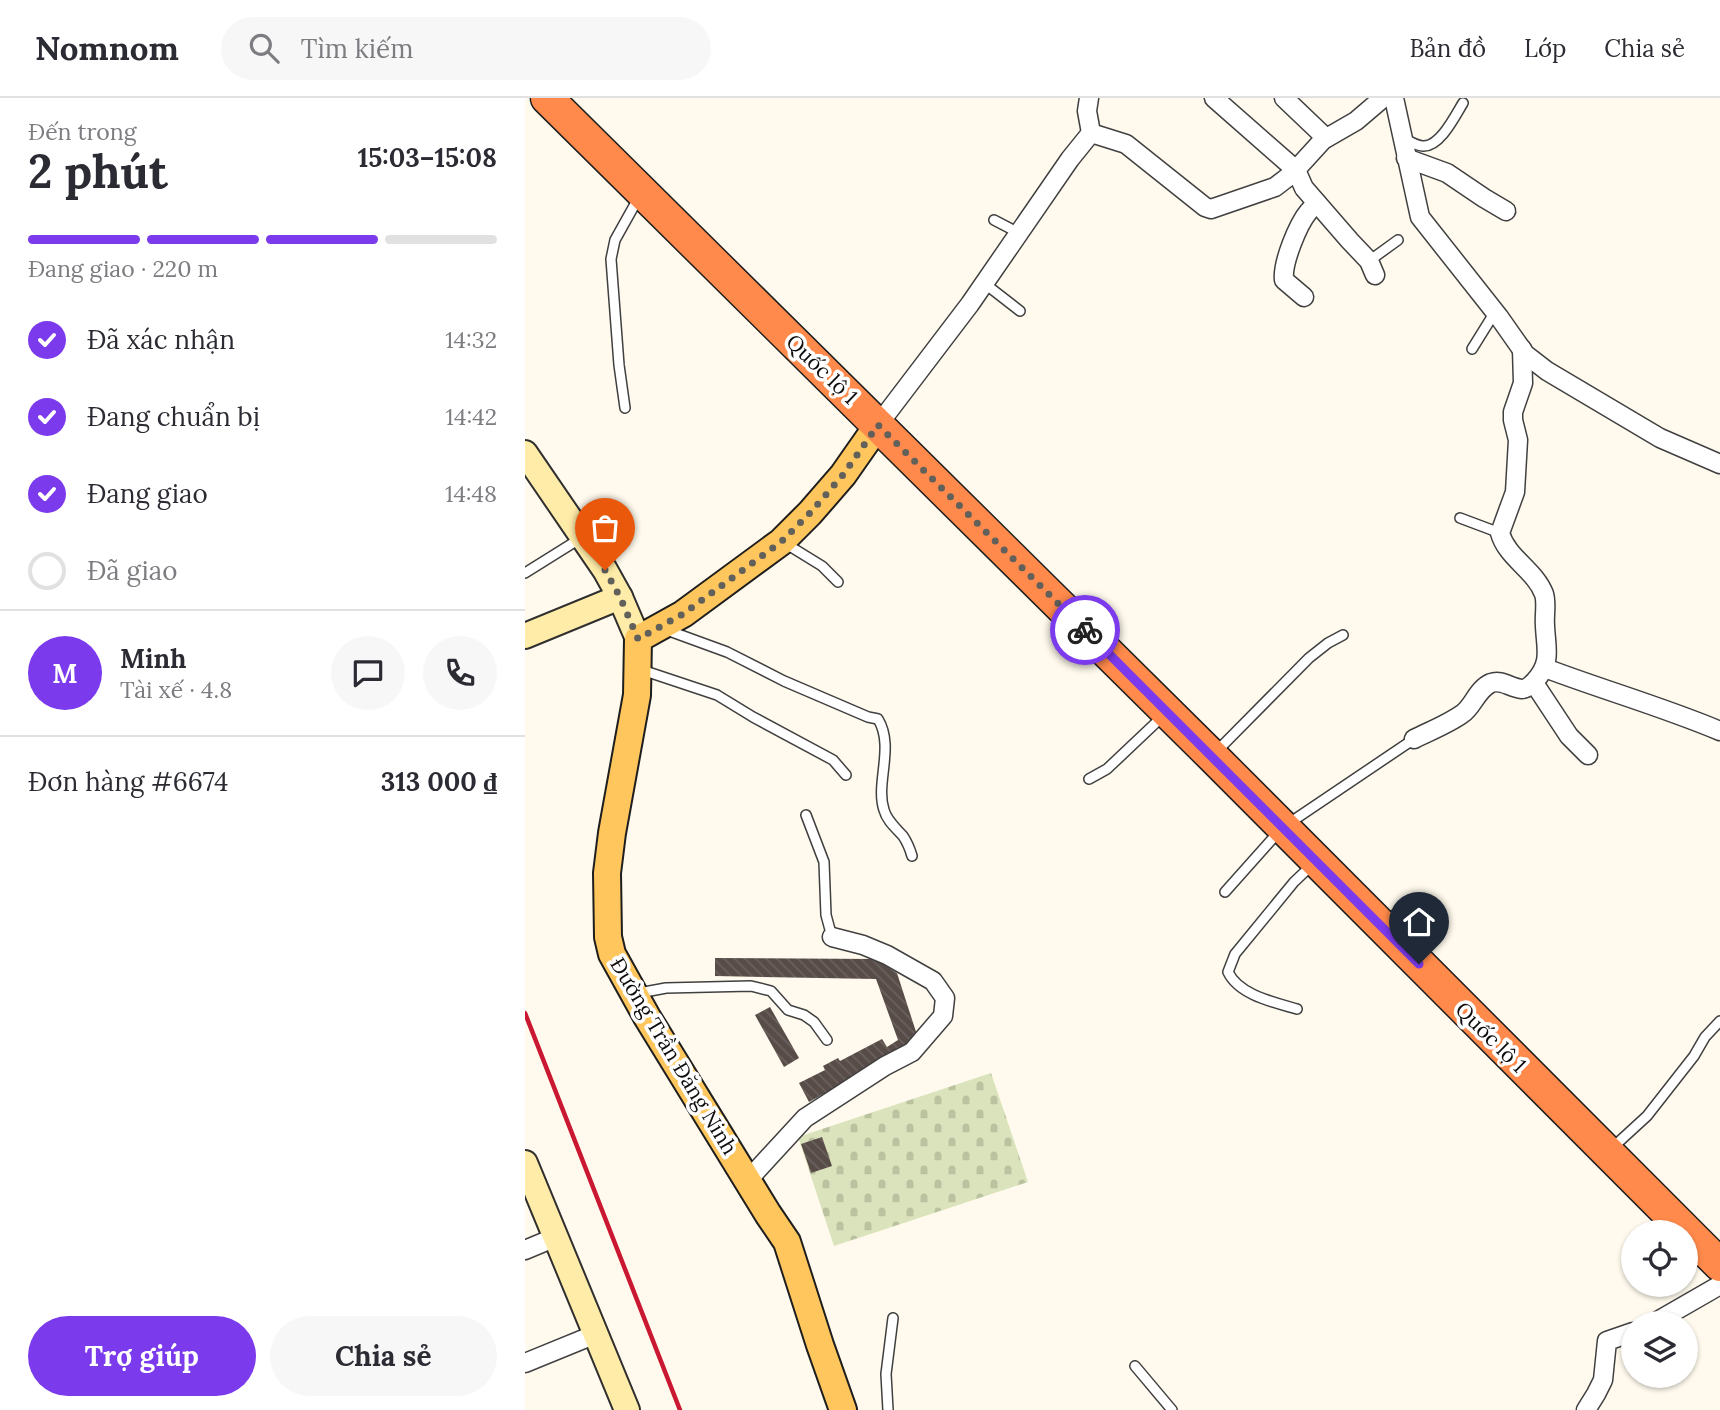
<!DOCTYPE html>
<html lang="vi">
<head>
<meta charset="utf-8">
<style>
  :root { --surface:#fff; --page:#f7f7f7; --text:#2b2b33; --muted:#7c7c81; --line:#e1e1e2; --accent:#7c3aed }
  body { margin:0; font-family:Lora,serif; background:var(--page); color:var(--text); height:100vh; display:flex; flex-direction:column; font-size:26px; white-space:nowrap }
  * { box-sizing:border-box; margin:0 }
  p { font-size:23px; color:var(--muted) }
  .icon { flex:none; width:38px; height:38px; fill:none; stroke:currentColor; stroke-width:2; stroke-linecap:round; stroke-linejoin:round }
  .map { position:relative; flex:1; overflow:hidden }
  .side { display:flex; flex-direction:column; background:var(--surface); width:525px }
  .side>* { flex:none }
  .controls { position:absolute; left:1096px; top:1122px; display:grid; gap:14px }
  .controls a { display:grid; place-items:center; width:77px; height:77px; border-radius:50%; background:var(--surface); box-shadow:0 2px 5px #0004; font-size:35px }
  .pin { position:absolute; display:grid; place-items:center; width:60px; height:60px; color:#fff; margin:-72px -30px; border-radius:50% 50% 50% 0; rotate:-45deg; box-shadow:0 0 7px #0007 }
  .pin .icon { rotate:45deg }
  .courier { position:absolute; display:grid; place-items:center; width:70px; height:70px; margin:-35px; border:5px solid #7c3aed; border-radius:50%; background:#fff; color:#222; box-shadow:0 2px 9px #0007 }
  .head em { font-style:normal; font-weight:800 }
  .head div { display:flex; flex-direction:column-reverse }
  .head { display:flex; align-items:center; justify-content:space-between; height:119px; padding:0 28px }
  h1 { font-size:46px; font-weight:800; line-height:52px }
  .bar { display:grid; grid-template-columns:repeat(4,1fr); gap:10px 7px; align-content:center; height:84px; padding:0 28px }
  .bar i { height:9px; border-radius:5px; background:var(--line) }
  .bar .selected { background:var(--accent) }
  .bar p { grid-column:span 4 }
  .line { display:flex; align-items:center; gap:18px; padding:0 28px; border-top:2px solid var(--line) }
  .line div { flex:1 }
  .round { display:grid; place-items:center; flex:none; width:74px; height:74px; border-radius:37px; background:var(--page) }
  ol { padding:0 28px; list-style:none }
  li { display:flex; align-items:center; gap:21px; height:77px }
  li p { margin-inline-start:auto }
  li .icon { padding:7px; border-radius:50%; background:var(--accent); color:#fff; stroke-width:4 }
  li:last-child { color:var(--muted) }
  li i { width:38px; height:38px; border:4px solid var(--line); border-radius:50% }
  .action { display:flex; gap:14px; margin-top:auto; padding:14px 28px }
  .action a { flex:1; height:80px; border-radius:42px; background:var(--accent); color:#fff; font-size:28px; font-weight:800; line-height:80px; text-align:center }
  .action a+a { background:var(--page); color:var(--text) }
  header { display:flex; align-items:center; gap:42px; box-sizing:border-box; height:98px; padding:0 35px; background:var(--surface); border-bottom:2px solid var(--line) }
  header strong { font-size:33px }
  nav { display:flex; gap:38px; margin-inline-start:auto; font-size:24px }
  .search { width:490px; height:63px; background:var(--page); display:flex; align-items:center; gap:18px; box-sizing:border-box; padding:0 24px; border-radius:38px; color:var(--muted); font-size:26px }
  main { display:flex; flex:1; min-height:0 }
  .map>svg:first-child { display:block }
</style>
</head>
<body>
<header>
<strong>Nomnom</strong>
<div class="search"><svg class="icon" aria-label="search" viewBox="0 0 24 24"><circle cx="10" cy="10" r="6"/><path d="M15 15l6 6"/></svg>Tìm kiếm</div>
<nav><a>Bản đồ</a><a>Lớp</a><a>Chia sẻ</a></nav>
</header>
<main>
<section class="side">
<div class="head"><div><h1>2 phút</h1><p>Đến trong</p></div><em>15:03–15:08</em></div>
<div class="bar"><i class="selected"></i><i class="selected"></i><i class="selected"></i><i></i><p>Đang giao · 220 m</p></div>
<ol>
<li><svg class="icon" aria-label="check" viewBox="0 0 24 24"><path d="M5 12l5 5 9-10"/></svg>Đã xác nhận<p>14:32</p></li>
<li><svg class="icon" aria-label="check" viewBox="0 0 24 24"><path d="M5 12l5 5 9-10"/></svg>Đang chuẩn bị<p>14:42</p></li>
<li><svg class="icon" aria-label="check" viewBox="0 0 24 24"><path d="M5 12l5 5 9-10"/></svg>Đang giao<p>14:48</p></li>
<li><i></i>Đã giao</li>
</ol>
<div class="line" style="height:126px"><b class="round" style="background:var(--accent);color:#fff">M</b><div><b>Minh</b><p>Tài xế · 4.8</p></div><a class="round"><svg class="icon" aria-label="chat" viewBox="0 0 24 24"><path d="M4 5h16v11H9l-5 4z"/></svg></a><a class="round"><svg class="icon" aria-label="phone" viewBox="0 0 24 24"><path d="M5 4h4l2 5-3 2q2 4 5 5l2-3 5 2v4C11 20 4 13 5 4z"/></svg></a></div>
<div class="line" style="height:91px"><div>Đơn hàng #6674</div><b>313 000 ₫</b></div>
<div class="action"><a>Trợ giúp</a><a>Chia sẻ</a></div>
</section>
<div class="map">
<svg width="1195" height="1312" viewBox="0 0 1195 1312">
  <defs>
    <pattern id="cemetery-stones" width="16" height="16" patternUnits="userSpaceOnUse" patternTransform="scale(1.75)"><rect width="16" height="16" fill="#dbe3bc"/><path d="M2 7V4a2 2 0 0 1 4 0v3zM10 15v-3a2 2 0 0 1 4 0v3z" fill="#bbc2a0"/></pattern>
    <pattern id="building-back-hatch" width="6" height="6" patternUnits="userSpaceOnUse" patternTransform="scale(1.75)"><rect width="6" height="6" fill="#574c48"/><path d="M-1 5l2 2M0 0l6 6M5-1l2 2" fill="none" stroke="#6a615e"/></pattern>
  </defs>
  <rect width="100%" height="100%" fill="#fffaed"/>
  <path fill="url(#cemetery-stones)" d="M466 975 503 1084 309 1148 273 1039Z"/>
  <g fill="url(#building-back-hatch)">
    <path d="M190 860 350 861 372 875 394 943 284 1004 274 985 300 972 298 968 313 960 315 963 357 941 362 949 373 942 351 881 190 878Z"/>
    <path d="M245 909 274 960 259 969 230 917Z"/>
    <path d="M297 1039 307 1068 286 1075 276 1046Z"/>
  </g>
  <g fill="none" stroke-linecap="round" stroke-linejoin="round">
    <defs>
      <g id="lane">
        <path d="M878 40C884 43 892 48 898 48 915 49 930 18 938 5"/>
        <path d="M469 122 494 135"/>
        <path d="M844 163 873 142"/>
        <path d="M459 185 495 213"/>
        <path d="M947 251 970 214"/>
        <path d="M100 310 94 267 86 161 90 142 114 99"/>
        <path d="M935 420 975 435"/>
        <path d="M258 444 297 468 313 484"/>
        <path d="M0 475 56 440"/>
        <path d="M139 531 202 554 259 583 343 619 353 621C370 649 350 685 359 712 362 723 371 730 378 738 382 744 385 751 387 758"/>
        <path d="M114 571 192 597 228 619 308 662 321 677"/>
        <path d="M690 655 784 560 803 545 818 537"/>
        <path d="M564 681 582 671 638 618"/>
        <path d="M281 717 299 764 301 817 307 839"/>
        <path d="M700 794 757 730 889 641"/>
        <path d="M860 825 884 805"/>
        <path d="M114 895 141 890 226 888 246 893 263 912 279 917 289 924 302 942"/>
        <path d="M772 911C748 904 714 897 703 874L710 856 769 784 787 767"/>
        <path d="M1086 1051 1122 1018 1169 958 1180 939 1195 923"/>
        <path d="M610 1268 647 1312"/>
        <path d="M363 1312 361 1276 368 1220"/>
      </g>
      <g id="street">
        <path d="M689 0 771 72 779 90 825 143 844 163 850 177"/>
        <path d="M759 0 801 40"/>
        <path d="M869 0 895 119 974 219 1000 256 1022 273 1135 340 1195 366"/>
        <path d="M566 35 601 46 680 109 686 111 750 89 767 76 798 42 831 23 858 0"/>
        <path d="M881 60 922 75 959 100 981 113"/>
        <path d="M779 199 759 182C757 165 773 126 784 113 784 112 792 105 792 105"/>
        <path d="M353 327 445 206 545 61 566 35 562 13 564 0"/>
        <path d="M1020 570C1078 592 1138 609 1195 633"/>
        <path d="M1009 585 1044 638 1063 657"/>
        <path d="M889 641C905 633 923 626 937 616 948 609 952 591 966 585 977 581 985 590 997 591 1002 591 1007 586 1010 583 1027 564 1021 551 1020 528 1019 518 1022 505 1019 496 1010 472 982 460 975 435L990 394 993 342 988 322V314L998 285 997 251"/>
        <path d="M223 1082 280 1020 360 968 387 954 418 918 420 900 408 883 362 857 338 847 307 839"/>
        <path d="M0 1152 31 1139"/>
        <path d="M1129 1225 1195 1187"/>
        <path d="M0 1265 71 1236"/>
        <path d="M1061 1312 1071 1296 1078 1282 1082 1243 1108 1234"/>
      </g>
      <g id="secondary">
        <path d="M0 355 80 472 95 499 113 541"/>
        <path d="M0 538 95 499"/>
        <path d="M0 1065 102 1312"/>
      </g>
      <path id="primary" d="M318 1312 295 1247 262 1144 243 1116 122 919 87 856 83 839 82 775 87 735 112 597 113 541 158 516 256 444 285 415 318 377 353 327"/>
      <path id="highway" d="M22 0 687 658 1195 1167"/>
    </defs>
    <use href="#lane" stroke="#404040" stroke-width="12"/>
    <use href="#street" stroke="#404040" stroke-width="21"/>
    <use href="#secondary" stroke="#2f2f2f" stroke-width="28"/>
    <use href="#primary" stroke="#1e1e1e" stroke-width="30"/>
    <use href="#highway" stroke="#1e1e1e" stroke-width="35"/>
    <use href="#lane" stroke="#fff" stroke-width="9"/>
    <use href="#street" stroke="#fff" stroke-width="18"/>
    <use href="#secondary" stroke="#ffeca8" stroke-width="24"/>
    <use href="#primary" stroke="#ffc65d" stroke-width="26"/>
    <use href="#highway" stroke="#ff8a4b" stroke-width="32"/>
    <path stroke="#ca1833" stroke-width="4.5" d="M0 915 155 1312"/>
  </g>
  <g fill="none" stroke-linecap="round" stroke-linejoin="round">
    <path stroke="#62605b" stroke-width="7" stroke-dasharray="0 12.6" d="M80 472 95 499 113 541 158 516 256 444 285 415 318 377 353 327 560 532"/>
    <path stroke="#7c3aed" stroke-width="9" d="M560 532 894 866"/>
  </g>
  <g text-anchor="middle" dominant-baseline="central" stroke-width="7" stroke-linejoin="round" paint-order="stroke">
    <g font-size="21" fill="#0d0d0d" stroke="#fff">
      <text transform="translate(297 271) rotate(44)">Quốc lộ 1</text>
      <text transform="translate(966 939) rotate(45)">Quốc lộ 1</text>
      <text transform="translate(149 958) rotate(59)">Đường Trần Đăng Ninh</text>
    </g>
  </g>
</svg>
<div class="controls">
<a><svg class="icon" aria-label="locate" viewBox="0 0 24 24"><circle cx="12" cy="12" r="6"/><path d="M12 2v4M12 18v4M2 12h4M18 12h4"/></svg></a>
<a><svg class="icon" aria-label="layers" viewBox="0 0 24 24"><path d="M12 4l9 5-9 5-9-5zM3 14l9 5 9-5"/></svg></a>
</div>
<div class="pin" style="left:80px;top:472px;background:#ea580c"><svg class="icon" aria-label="bag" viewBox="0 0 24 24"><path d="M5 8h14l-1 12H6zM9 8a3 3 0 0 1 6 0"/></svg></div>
<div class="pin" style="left:894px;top:866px;background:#1f2937"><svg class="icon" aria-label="home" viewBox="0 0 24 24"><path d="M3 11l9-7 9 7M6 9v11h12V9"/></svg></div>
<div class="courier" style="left:560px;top:532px"><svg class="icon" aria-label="bike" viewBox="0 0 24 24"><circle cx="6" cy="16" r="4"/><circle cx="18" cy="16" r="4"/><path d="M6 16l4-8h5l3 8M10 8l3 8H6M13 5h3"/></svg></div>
</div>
</main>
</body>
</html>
